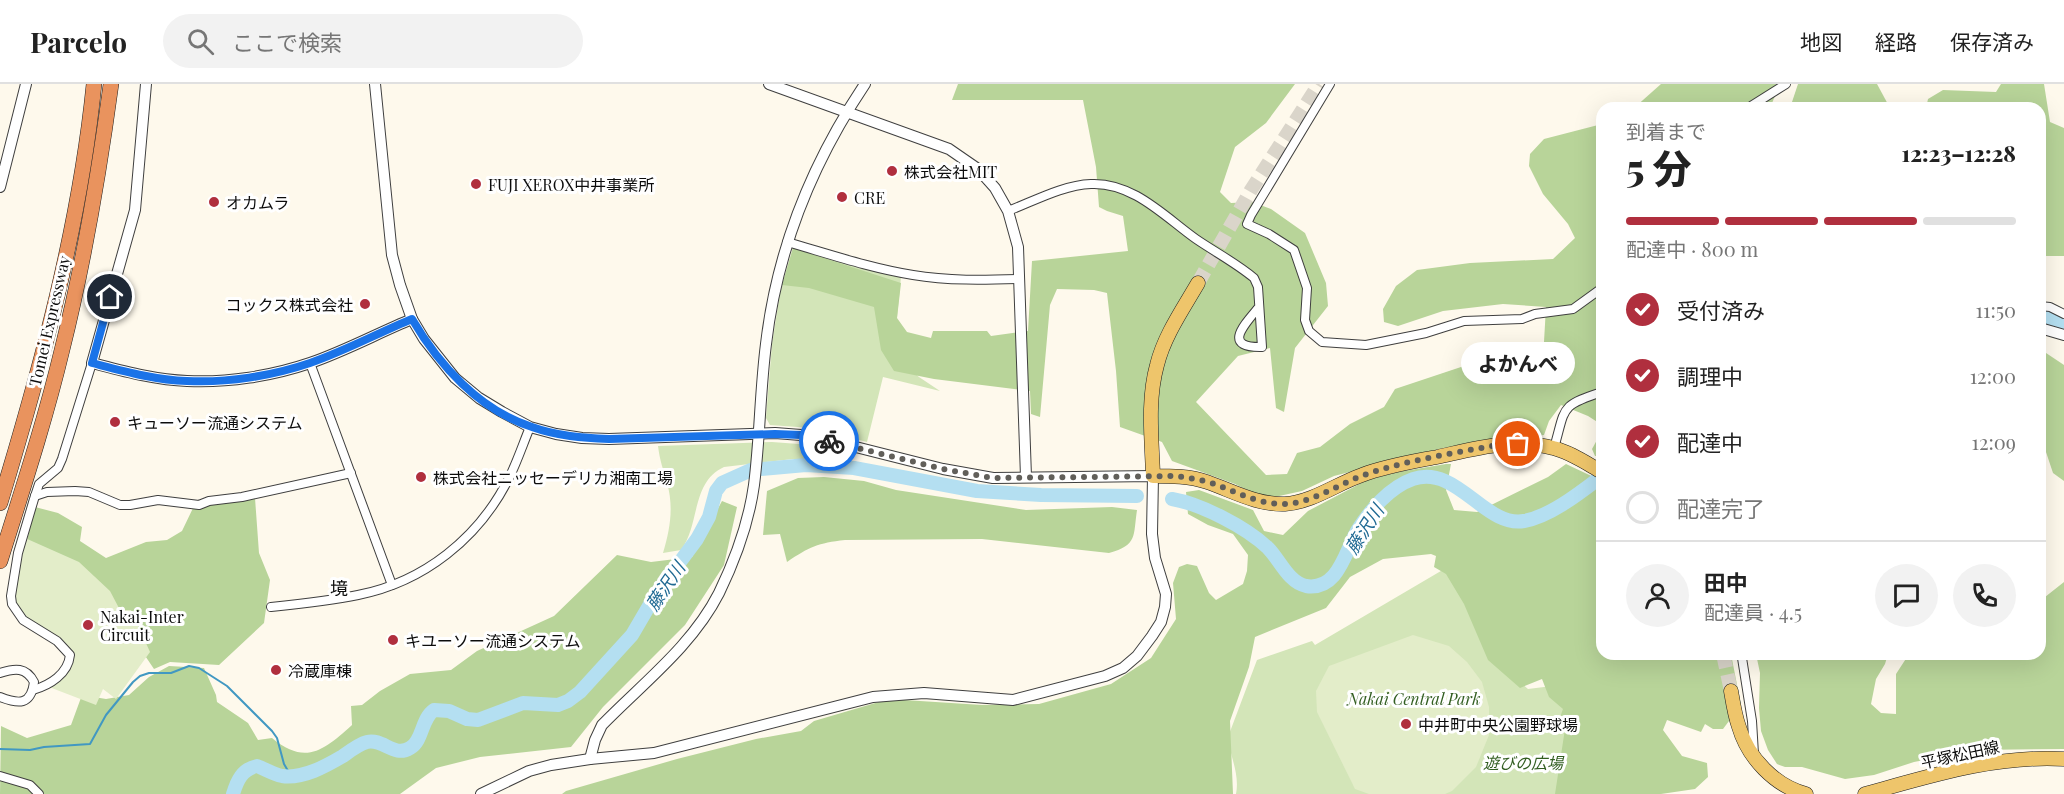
<!DOCTYPE html>
<html lang="ja">
<head>
<meta charset="utf-8">
<style>
  :root { --surface:#fff; --page:#f2f2f2; --text:#222; --muted:#767676; --line:#e0e0e0; --accent:#b02f3e }
  body { margin:0; font-family:"Playfair Display","Noto Sans JP",serif; background:var(--page); color:var(--text); height:100vh; display:flex; flex-direction:column; font-size:22px; white-space:nowrap }
  * { box-sizing:border-box; margin:0 }
  p { font-size:20px; color:var(--muted) }
  .icon { flex:none; width:33px; height:33px; fill:none; stroke:currentColor; stroke-width:2; stroke-linecap:round; stroke-linejoin:round }
  .map { position:relative; flex:1; overflow:hidden }
  .drawer { position:absolute; left:1596px; top:18px; width:450px; height:558px; display:flex; flex-direction:column; background:var(--surface); border-radius:18px; box-shadow:0 6px 24px #0002 }
  .drawer>* { flex:none }
  .pin { position:absolute; display:grid; place-items:center; width:51px; height:51px; color:#fff; margin:-26px; border:3px solid #fff; border-radius:50%; box-shadow:0 2px 6px #0007 }
  .courier { position:absolute; display:grid; place-items:center; width:60px; height:60px; margin:-30px; border:4px solid #1a73e8; border-radius:50%; background:#fff; color:#222; box-shadow:0 2px 8px #0007 }
  .bubble { position:absolute; height:42px; border-radius:21px; background:var(--surface); box-shadow:0 6px 24px #0002; font-size:20px; font-weight:800; line-height:42px; text-align:center }
  .overview em { font-style:normal; font-weight:800 }
  .overview div { display:flex; flex-direction:column-reverse }
  .overview { display:flex; align-items:center; justify-content:space-between; height:102px; padding:0 30px }
  h1 { font-size:39px; font-weight:800; line-height:45px }
  .bar { display:grid; grid-template-columns:repeat(4,1fr); gap:9px 6px; align-content:center; height:72px; padding:0 30px }
  .bar i { height:8px; border-radius:4px; background:var(--line) }
  .bar .selected { background:var(--accent) }
  .bar p { grid-column:span 4 }
  .line { display:flex; align-items:center; gap:15px; padding:0 30px; border-top:2px solid var(--line) }
  .line div { flex:1 }
  .round { display:grid; place-items:center; flex:none; width:63px; height:63px; border-radius:32px; background:var(--page) }
  ol { padding:0 30px; list-style:none }
  li { display:flex; align-items:center; gap:18px; height:66px }
  li p { margin-inline-start:auto }
  li .icon { padding:6px; border-radius:50%; background:var(--accent); color:#fff; stroke-width:4 }
  li:last-child { color:var(--muted) }
  li i { width:33px; height:33px; border:3px solid var(--line); border-radius:50% }
  header { display:flex; align-items:center; gap:36px; box-sizing:border-box; height:84px; padding:0 30px; background:var(--surface); border-bottom:2px solid var(--line) }
  header strong { font-size:28px }
  nav { display:flex; gap:33px; margin-inline-start:auto; font-size:21px }
  .search { width:420px; height:54px; background:var(--page); display:flex; align-items:center; gap:15px; box-sizing:border-box; padding:0 21px; border-radius:33px; color:var(--muted); font-size:22px }
  .map>svg:first-child { display:block }
</style>
</head>
<body>
<header>
<strong>Parcelo</strong>
<div class="search"><svg class="icon" aria-label="search" viewBox="0 0 24 24"><circle cx="10" cy="10" r="6"/><path d="M15 15l6 6"/></svg>ここで検索</div>
<nav><a>地図</a><a>経路</a><a>保存済み</a></nav>
</header>
<div class="map">
<svg width="2064" height="710" viewBox="0 0 2064 710">
  <rect width="100%" height="100%" fill="#fef9ec"/>
  <g fill="#d3e5b8">
    <path d="M793 164 864 185 901 193 896 244 898 273 919 293 940 307 883 293 867 358 811 344 770 341 766 334 772 260 780 209Z"/>
    <path d="M772 358 812 361 848 369 841 376 793 375 724 383C691 398 700 441 681 466L663 469C670 446 674 423 667 399 663 384 660 378 658 362Z"/>
    <path d="M1446 484 1512 591 1528 605 1552 602 1573 640 1565 710H1236C1240 690 1230 673 1228 653L1257 576 1312 557 1315 561Z"/>
  </g>
  <g fill="#b8d499">
    <path d="M958 0H1295L1266 39 1235 63 1220 108 1231 119 1252 118 1271 125 1305 149 1326 199 1328 222 1295 264 1284 328 1276 324 1270 264 1238 272 1196 318 1266 391 1287 390 1297 369 1320 363 1350 340 1384 323 1395 305 1467 281 1488 291 1534 287 1543 275 1546 223 1503 220 1443 227 1398 242 1384 238 1383 225 1396 202 1417 186 1470 179 1553 175 1575 154 1568 140 1543 110 1529 82 1530 70 1544 55 1602 40V341L1588 332 1561 321 1549 337 1544 351 1443 364 1334 392 1302 407 1265 415 1235 400 1172 377 1162 358 1120 343 1116 287 1107 209 1094 206 1057 205 1050 221 1040 333 1031 330 1030 307 934 295 894 287 881 266 874 223 809 204 782 201 793 164 901 199 897 234 907 248 931 254 933 247H987L991 252 1028 247 1032 177 1128 167 1123 132 1107 127 1099 123 1096 83 1083 16H952Z"/>
    <path d="M1661 0H1780L1770 24H1634Z"/>
    <path d="M1798 0H1877L1890 24H1790Z"/>
    <path d="M2001 0H2044L2050 38 2064 44V172H2040V24H1926L1928 15 1943 6 1996 8Z"/>
    <path d="M2040 265 2064 281V397L2053 389 2040 350Z"/>
    <path d="M1602 347V372H1595L1592 365Z"/>
    <path d="M1446 380H1451L1446 406 1454 426 1477 428 1548 393 1566 380 1602 397V570H1731L1741 621 1723 645H1713L1705 640 1701 648 1667 636 1663 646 1682 672 1707 679 1708 693 1695 705 1661 710H1555L1565 645 1559 636 1563 625 1549 613 1542 595 1520 604 1488 576 1464 520 1446 490 1434 483 1436 472 1431 470 1383 475 1350 493 1326 524 1255 553 1249 583 1230 637 1233 710H562L566 707 677 675 756 655 801 647 814 637 889 615 982 621 1039 620 1111 600 1151 574 1176 535 1173 499 1179 483 1187 480 1197 482 1209 509 1216 516 1243 500 1247 487 1248 471 1233 450 1208 441 1188 430 1186 408 1199 406 1253 426 1264 447 1283 451 1308 427 1367 396 1398 388Z"/>
    <path d="M824 393 864 397 896 406 1026 426 1112 423 1137 426C1133 452 1138 461 1109 469L982 455 845 456C818 459 809 463 787 478L780 450 763 451 767 407 798 394Z"/>
    <path d="M255 414 259 469 270 496 264 539 219 581 170 578 154 585 129 548 25 465 35 423 58 429 82 443 80 457 106 474 146 458 167 456 182 447 194 422Z"/>
    <path d="M722 417 737 423 724 481 685 541 603 623 571 663 480 673 436 684 400 710H0L1 642 27 654 71 641 82 611 106 615 129 611 149 593 169 582 204 584 216 611 217 618 248 639 258 656 272 654C306 682 324 666 352 641L351 622 362 621 380 607 410 590 451 586 477 567 554 532 617 471 651 478 692 473Z"/>
    <path d="M2064 498V665L1975 666 1914 678 1874 691 1845 695 1802 683H1785L1777 680 1768 666 1761 647 1759 624 1760 589 1756 570H1888L1885 580 1876 595 1871 620 1881 629 1896 630V590L1909 570H2040V517Z"/>
  </g>
  <g fill="#e3edc9">
    <path d="M25 454 79 478 110 507 120 526H131L150 568 116 615 103 605 96 621 49 603 70 584 75 570 45 545 25 533 14 517Z"/>
    <path d="M1413 551 1449 562 1467 578 1482 598 1489 623V651L1476 683 1452 707 1445 710H1369L1355 705 1317 628 1316 607 1329 582Z"/>
  </g>
  <g fill="none" stroke-linecap="round" stroke-linejoin="round">
    <path stroke="#4198c2" stroke-width="2" d="M0 665 30 666 44 663 90 660 106 631 133 598 140 592 149 589H171L189 582 199 584 227 602 272 647 277 654 284 680 291 692"/>
    <g stroke="#b4dff1" stroke-width="14">
      <path d="M2040 231 2064 239"/>
      <path d="M1172 415C1201 420 1246 443 1268 464 1280 476 1288 498 1306 502 1338 507 1345 468 1357 447 1370 426 1390 403 1413 395 1457 380 1485 444 1524 437 1551 432 1581 408 1602 392"/>
      <path d="M233 710C237 697 242 685 257 682 265 685 273 690 282 692 303 695 326 682 343 672 350 667 359 660 367 658 383 654 394 674 410 664 423 657 421 635 434 626L449 627 467 635 478 636 523 619 558 621 568 617 580 608 632 551 656 510 697 455 709 433 716 407 722 399 751 386 806 381 854 384 977 407 1041 411 1137 412"/>
    </g>
    <g stroke="#dad5ca" stroke-width="14" stroke-dasharray="14 7" stroke-linecap="butt">
      <path d="M1198 199 1251 106 1319 0"/>
      <path d="M1723 570 1731 607"/>
    </g>
    <defs>
      <g id="minor">
        <path d="M1330 0 1251 131 1247 140 1269 150 1294 166 1307 204 1305 236 1309 247 1322 258 1366 261 1426 249 1464 237 1522 235 1535 230 1573 225 1602 204"/>
        <path d="M1748 24 1786 0"/>
        <path d="M1008 127C1034 117 1063 101 1091 100 1133 98 1165 133 1196 155 1215 168 1236 179 1254 194L1258 203 1262 263C1221 264 1245 240 1259 223"/>
        <path d="M787 158C829 170 870 184 913 191 948 197 984 196 1020 195"/>
        <path d="M2040 222 2050 223 2064 230"/>
        <path d="M310 279 392 501"/>
        <path d="M1554 364C1566 323 1559 322 1602 308"/>
        <path d="M35 412 47 408 75 407 89 408 120 421H130L158 416 199 421 209 417 242 413 351 389"/>
        <path d="M271 523C300 520 329 517 358 511 424 498 479 454 509 394 517 378 523 360 530 343"/>
        <path d="M1742 574 1752 637 1754 670"/>
        <path d="M0 589C15 584 26 583 34 598 31 622 18 620 0 613"/>
        <path d="M33 606C50 601 68 590 70 571L57 557 23 536 12 520 11 512 18 469 34 415 39 400 58 384 62 375 92 279"/>
        <path d="M0 692 30 701 39 710"/>
      </g>
      <g id="tertiary">
        <path d="M146 0 135 126 92 279C123 287 155 296 187 297 227 299 272 292 310 279 345 267 378 249 412 235"/>
        <path d="M375 0 392 171 400 201 412 235 424 255 455 294 479 314 502 328 530 343 556 350 582 354 609 355 775 349 801 351 824 355 943 385 993 394 1153 392 1152 450 1155 474 1166 510 1165 523 1161 538 1152 552 1137 572 1123 584 1105 592 1013 616 924 609 873 613 654 669 590 675 551 681 529 687 481 710"/>
        <path d="M769 0 949 65 978 85 995 104 1008 127 1018 163 1026 393"/>
        <path d="M0 103 26 0"/>
        <path d="M2040 244 2064 251"/>
        <path d="M590 675 595 656 602 641C643 599 692 562 719 509 735 476 749 437 754 401 760 354 760 307 766 260 777 166 812 79 865 0"/>
      </g>
      <g id="primary">
        <path d="M1198 199C1183 225 1164 252 1157 281 1147 317 1152 356 1153 392 1171 392 1190 392 1207 398 1233 407 1257 421 1285 420 1313 418 1336 400 1362 391 1386 382 1411 378 1437 373 1474 365 1515 353 1553 364 1570 368 1586 379 1602 388"/>
        <path d="M1731 607C1733 619 1735 632 1739 643 1748 674 1775 702 1806 710"/>
        <path d="M1865 710C1930 692 1995 671 2064 675"/>
      </g>
      <g id="motorway">
        <path d="M0 419C41 284 80 141 94 0"/>
        <path d="M0 477C22 407 45 337 62 266 84 178 99 89 111 0"/>
      </g>
    </defs>
    <use href="#minor" stroke="#3f3f3f" stroke-width="10"/>
    <use href="#tertiary" stroke="#3f3f3f" stroke-width="12"/>
    <use href="#primary" stroke="#1d1d1d" stroke-width="15"/>
    <use href="#motorway" stroke="#1d1d1d" stroke-width="16"/>
    <use href="#minor" stroke="#fff" stroke-width="8"/>
    <use href="#tertiary" stroke="#fff" stroke-width="10"/>
    <use href="#primary" stroke="#eec56b" stroke-width="14"/>
    <use href="#motorway" stroke="#e9935e" stroke-width="15"/>
  </g>
  <g fill="none" stroke-linecap="round" stroke-linejoin="round">
    <path stroke="#615f5a" stroke-width="6" stroke-dasharray="0 10.8" d="M829 357 943 385 993 394 1178 392C1187 394 1196 395 1205 397 1232 405 1254 420 1284 420 1314 419 1341 398 1370 389 1413 375 1459 368 1504 360H1518"/>
    <path stroke="#1a73e8" stroke-width="8" d="M110 213 92 279C123 287 155 296 187 297 227 299 272 292 310 279 345 267 378 249 412 235 439 281 479 326 532 343 557 352 583 354 609 355L775 350 801 351 829 357"/>
  </g>
  <g fill="#b02f3e" stroke="#fff" stroke-width="2">
    <circle cx="892" cy="87" r="6"/>
    <circle cx="476" cy="100" r="6"/>
    <circle cx="842" cy="113" r="6"/>
    <circle cx="214" cy="118" r="6"/>
    <circle cx="365" cy="220" r="6"/>
    <circle cx="115" cy="338" r="6"/>
    <circle cx="421" cy="393" r="6"/>
    <circle cx="88" cy="541" r="6"/>
    <circle cx="393" cy="556" r="6"/>
    <circle cx="276" cy="586" r="6"/>
    <circle cx="1406" cy="640" r="6"/>
  </g>
  <g text-anchor="middle" dominant-baseline="central" stroke-width="6" stroke-linejoin="round" paint-order="stroke">
    <g font-size="16" fill="#0c0c0c" stroke="#fff" text-anchor="start">
      <text x="904" y="87">株式会社MIT</text>
      <text x="488" y="100">FUJI XEROX中井事業所</text>
      <text x="854" y="113">CRE</text>
      <text x="226" y="118">オカムラ</text>
      <text x="353" y="220" text-anchor="end">コックス株式会社</text>
      <text x="127" y="338">キューソー流通システム</text>
      <text x="433" y="393">株式会社ニッセーデリカ湘南工場</text>
      <text x="100" y="532">Nakai-Inter<tspan x="100" dy="18">Circuit</tspan></text>
      <text x="405" y="556">キユーソー流通システム</text>
      <text x="288" y="586">冷蔵庫棟</text>
      <text x="1418" y="640">中井町中央公園野球場</text>
    </g>
    <g font-size="16" fill="#0c0c0c" stroke="#fff">
      <text transform="translate(49 237) rotate(-77)">Tomei Expressway</text>
      <text transform="translate(1960 670) rotate(-12)">平塚松田線</text>
    </g>
    <g font-size="16" font-style="italic" fill="#325e21" stroke="#fff">
      <text x="1414" y="614">Nakai Central Park</text>
      <text x="1523" y="678">遊びの広場</text>
    </g>
    <g font-size="18" font-style="italic" fill="#1f6993" stroke="#fff">
      <text transform="translate(1364 445) rotate(-57)">藤沢川</text>
      <text transform="translate(665 502) rotate(-56)">藤沢川</text>
    </g>
    <g font-size="18" fill="#0c0c0c" stroke="#fff">
      <text x="339" y="504">境</text>
    </g>
  </g>
</svg>
<div class="pin" style="left:1518px;top:360px;background:#ea580c"><svg class="icon" aria-label="bag" viewBox="0 0 24 24"><path d="M5 8h14l-1 12H6zM9 8a3 3 0 0 1 6 0"/></svg></div>
<div class="pin" style="left:110px;top:213px;background:#1f2937"><svg class="icon" aria-label="home" viewBox="0 0 24 24"><path d="M3 11l9-7 9 7M6 9v11h12V9"/></svg></div>
<div class="courier" style="left:829px;top:357px"><svg class="icon" aria-label="bike" viewBox="0 0 24 24"><circle cx="6" cy="16" r="4"/><circle cx="18" cy="16" r="4"/><path d="M6 16l4-8h5l3 8M10 8l3 8H6M13 5h3"/></svg></div>
<div class="bubble" style="left:1461px;top:258px;width:114px">よかんべ</div>
<section class="drawer">
<div class="overview"><div><h1>5 分</h1><p>到着まで</p></div><em>12:23–12:28</em></div>
<div class="bar"><i class="selected"></i><i class="selected"></i><i class="selected"></i><i></i><p>配達中 · 800 m</p></div>
<ol>
<li><svg class="icon" aria-label="check" viewBox="0 0 24 24"><path d="M5 12l5 5 9-10"/></svg>受付済み<p>11:50</p></li>
<li><svg class="icon" aria-label="check" viewBox="0 0 24 24"><path d="M5 12l5 5 9-10"/></svg>調理中<p>12:00</p></li>
<li><svg class="icon" aria-label="check" viewBox="0 0 24 24"><path d="M5 12l5 5 9-10"/></svg>配達中<p>12:09</p></li>
<li><i></i>配達完了</li>
</ol>
<div class="line" style="height:108px"><a class="round"><svg class="icon" aria-label="person" viewBox="0 0 24 24"><circle cx="12" cy="8" r="4"/><path d="M4 21q1-7 8-7t8 7"/></svg></a><div><b>田中</b><p>配達員 · 4.5</p></div><a class="round"><svg class="icon" aria-label="chat" viewBox="0 0 24 24"><path d="M4 5h16v11H9l-5 4z"/></svg></a><a class="round"><svg class="icon" aria-label="phone" viewBox="0 0 24 24"><path d="M5 4h4l2 5-3 2q2 4 5 5l2-3 5 2v4C11 20 4 13 5 4z"/></svg></a></div>
</section>
</div>
</body>
</html>
